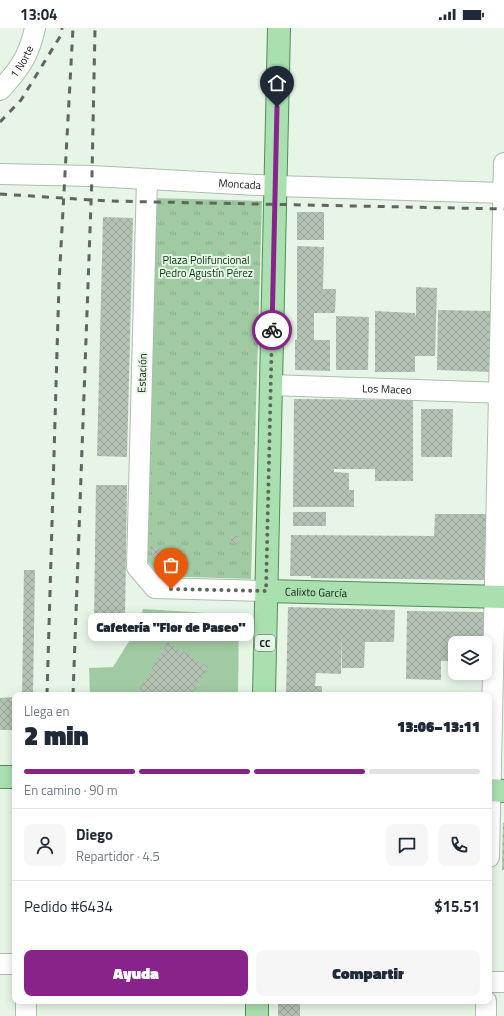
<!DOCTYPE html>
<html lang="es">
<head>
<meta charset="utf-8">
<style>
  :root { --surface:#fff; --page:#f6f6f7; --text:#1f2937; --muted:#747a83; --line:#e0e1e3; --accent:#87238b }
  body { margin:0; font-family:"Titillium Web",sans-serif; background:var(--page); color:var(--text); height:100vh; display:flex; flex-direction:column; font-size:15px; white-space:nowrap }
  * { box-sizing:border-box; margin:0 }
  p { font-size:13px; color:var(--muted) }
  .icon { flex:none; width:22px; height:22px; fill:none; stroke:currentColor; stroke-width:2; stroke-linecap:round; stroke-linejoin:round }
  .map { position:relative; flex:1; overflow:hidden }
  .drawer { position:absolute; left:12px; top:664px; width:480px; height:312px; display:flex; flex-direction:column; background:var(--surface); border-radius:8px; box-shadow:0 2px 10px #0003 }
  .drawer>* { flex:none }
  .controls { position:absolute; left:448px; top:608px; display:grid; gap:8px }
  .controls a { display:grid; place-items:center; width:44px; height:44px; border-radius:8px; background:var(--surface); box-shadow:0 2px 10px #0003; font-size:20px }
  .pin { position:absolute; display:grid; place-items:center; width:34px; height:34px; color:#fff; margin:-41px -17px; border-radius:50% 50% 50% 0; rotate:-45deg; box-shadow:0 0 4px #0007 }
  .pin .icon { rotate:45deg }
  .courier { position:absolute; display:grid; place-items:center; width:40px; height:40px; margin:-20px; border:3px solid #87238b; border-radius:50%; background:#fff; color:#222; box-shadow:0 1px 5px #0007 }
  .bubble { position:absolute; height:28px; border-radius:8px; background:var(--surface); box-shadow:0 2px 10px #0003; font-size:13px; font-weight:800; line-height:28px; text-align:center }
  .overview em { font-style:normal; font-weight:800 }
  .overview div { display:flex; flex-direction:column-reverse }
  .overview { display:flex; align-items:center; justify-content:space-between; height:68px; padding:0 12px }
  h1 { font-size:26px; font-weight:800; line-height:30px }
  .bar { display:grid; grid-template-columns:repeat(4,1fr); gap:6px 4px; align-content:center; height:48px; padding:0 12px }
  .bar i { height:5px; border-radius:3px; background:var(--line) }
  .bar .active { background:var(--accent) }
  .bar p { grid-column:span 4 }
  .line { display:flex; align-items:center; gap:10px; padding:0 12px; border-top:1px solid var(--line) }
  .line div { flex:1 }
  .round { display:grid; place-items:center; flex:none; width:42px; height:42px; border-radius:8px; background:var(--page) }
  .action { display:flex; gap:8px; margin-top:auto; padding:8px 12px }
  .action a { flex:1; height:46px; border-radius:8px; background:var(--accent); color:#fff; font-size:16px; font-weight:800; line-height:46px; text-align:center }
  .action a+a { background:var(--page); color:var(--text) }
  .status { display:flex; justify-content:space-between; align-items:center; height:28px; padding:0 20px; background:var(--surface); direction:ltr }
  .status svg { height:11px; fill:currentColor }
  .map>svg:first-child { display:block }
</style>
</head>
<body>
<div class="status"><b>13:04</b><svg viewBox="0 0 49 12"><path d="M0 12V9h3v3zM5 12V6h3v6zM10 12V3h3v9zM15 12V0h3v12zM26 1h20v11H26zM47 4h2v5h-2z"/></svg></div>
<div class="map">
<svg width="504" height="988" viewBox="0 0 504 988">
  <defs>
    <pattern id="park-tufts" width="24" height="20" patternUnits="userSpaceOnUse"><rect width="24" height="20" fill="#a0cba2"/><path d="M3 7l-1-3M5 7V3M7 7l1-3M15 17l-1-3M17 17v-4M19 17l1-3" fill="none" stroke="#89ae8b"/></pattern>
    <pattern id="building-cross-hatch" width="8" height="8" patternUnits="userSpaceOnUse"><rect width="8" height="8" fill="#b3c2b3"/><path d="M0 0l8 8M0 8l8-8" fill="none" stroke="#99a699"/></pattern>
  </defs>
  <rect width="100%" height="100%" fill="#e6f5e6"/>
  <path fill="#a0cba2" d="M143 581 239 587 238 667H90L89 640 113 639 136 602Z"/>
  <path fill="url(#park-tufts)" d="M154 170 262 173 251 551 159 548 148 534 144 520Z"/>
  <g fill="url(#building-cross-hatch)">
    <rect x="297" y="184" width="27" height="28"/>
    <path d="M103 189 133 190 127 429 97 428Z"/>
    <path d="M297 218 324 219 323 261H336L335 285H314V312H330V343L295 342V312H297Z"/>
    <path d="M416 259 437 260 435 328H415V344H375V283L415 285 416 291Z"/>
    <path d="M438 282 494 283 492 344 437 342Z"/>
    <path d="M336 288 369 289 368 342H336Z"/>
    <path d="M294 371 413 372V453H375V441H334V444L349 445V462H354V479H293Z"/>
    <path d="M421 381H453L452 429H421Z"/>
    <path d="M96 457H127L125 592 94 591Z"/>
    <rect x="293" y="484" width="33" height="14"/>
    <path d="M435 486H489V552L311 550V548H290L291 507 434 508Z"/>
    <path d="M231 508H237L238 516 231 515Z"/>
    <path d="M150 518 168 525 175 532V547L162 543 155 535Z"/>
    <path d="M24 542H35L33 667H22Z"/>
    <path d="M288 579 395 582 394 614H365L364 640H342V606L341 646 316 645 315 658H322V667H286Z"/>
    <path d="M407 583 485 584V615H455V633H441V652L406 651Z"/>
    <path d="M168 614 208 639 192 667H136Z"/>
    <path d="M15 669V702H0V670Z"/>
    <path d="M503 795H504V842H502Z"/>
    <rect x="278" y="973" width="22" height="15"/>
  </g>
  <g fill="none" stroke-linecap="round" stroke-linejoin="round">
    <defs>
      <g id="minor">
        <path id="s1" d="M0 62C19 42 29 28 35 0"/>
        <path id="s2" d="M0 146 92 148 276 158 504 165"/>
        <path d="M147 151 137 539 155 560 266 563"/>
        <path id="s3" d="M270 357 504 365"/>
        <path d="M489 829 504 135"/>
        <path d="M0 936H15"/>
        <path d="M489 954H504"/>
        <path d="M26 988V973"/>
        <path d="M486 988V973"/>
      </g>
      <g id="major">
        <path id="s4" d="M266 563 504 569"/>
        <path d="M264 667 279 0"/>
        <path d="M0 749H15"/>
        <path d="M489 762 504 763"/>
        <path d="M257 988V973"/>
      </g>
    </defs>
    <use href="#minor" stroke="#aebdaf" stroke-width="22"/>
    <use href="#major" stroke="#518d58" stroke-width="24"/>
    <use href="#minor" stroke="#fff" stroke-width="20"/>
    <use href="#major" stroke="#aae0b0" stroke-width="22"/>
    <g stroke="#5e665e" stroke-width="3" stroke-dasharray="7 7" stroke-linecap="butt">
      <path d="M0 94 21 72 61 7 62 0"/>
      <path d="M0 166 108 173 504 181"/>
      <path d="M47 667 59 255 73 0"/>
      <path d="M73 667 92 148 95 0"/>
    </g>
  </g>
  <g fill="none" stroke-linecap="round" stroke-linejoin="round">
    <path stroke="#5e665e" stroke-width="4" stroke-dasharray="0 7.2" d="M171 561 266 563 272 302"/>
    <path stroke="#87238b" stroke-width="5" d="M272 302 277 79"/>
  </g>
  <g text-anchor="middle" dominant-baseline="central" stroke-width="4" stroke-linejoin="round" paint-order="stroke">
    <rect fill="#e6f5e6" stroke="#535b53" stroke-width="1" x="255" y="607" width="20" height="16" rx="3"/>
    <g font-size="10" font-weight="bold" fill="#141914">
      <text x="265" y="615">CC</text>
    </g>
    <g font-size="11" fill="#141914" stroke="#e6f5e6">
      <text stroke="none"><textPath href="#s1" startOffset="36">1 Norte</textPath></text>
      <text stroke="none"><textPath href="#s2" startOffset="240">Moncada</textPath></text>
      <text transform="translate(142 345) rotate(-88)">Estación</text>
      <text stroke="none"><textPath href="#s3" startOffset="117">Los Maceo</textPath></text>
      <text stroke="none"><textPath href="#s4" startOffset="50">Calixto García</textPath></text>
    </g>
    <g font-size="11" fill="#03340e" stroke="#e6f5e6">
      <text x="206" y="232">Plaza Polifuncional<tspan x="206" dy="13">Pedro Agustín Pérez</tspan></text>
    </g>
  </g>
</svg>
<div class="controls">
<a><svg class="icon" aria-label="layers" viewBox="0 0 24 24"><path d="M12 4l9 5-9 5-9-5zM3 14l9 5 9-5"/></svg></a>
</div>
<div class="pin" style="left:171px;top:561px;background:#ea580c"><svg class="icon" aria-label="bag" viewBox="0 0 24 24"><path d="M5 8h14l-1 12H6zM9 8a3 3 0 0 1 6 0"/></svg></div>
<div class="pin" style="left:277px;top:79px;background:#1f2937"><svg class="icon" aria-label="home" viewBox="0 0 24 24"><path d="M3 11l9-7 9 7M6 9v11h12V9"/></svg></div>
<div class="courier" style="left:272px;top:302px"><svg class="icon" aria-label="bike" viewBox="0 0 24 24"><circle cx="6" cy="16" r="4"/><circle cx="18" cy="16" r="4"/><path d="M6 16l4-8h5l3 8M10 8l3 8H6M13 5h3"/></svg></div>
<div class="bubble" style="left:88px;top:585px;width:166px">Cafetería &quot;Flor de Paseo&quot;</div>
<section class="drawer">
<div class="overview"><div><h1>2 min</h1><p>Llega en</p></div><em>13:06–13:11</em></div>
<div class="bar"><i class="active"></i><i class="active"></i><i class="active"></i><i></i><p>En camino · 90 m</p></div>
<div class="line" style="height:72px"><a class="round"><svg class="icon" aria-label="person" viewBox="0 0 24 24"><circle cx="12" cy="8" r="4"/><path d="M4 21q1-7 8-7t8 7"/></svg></a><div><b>Diego</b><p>Repartidor · 4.5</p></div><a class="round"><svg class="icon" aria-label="chat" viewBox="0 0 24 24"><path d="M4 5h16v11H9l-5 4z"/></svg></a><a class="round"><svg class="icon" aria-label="phone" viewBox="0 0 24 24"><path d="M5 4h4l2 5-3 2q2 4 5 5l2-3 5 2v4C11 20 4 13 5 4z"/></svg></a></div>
<div class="line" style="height:52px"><div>Pedido #6434</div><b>$15.51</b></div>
<div class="action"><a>Ayuda</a><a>Compartir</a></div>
</section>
</div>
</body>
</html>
